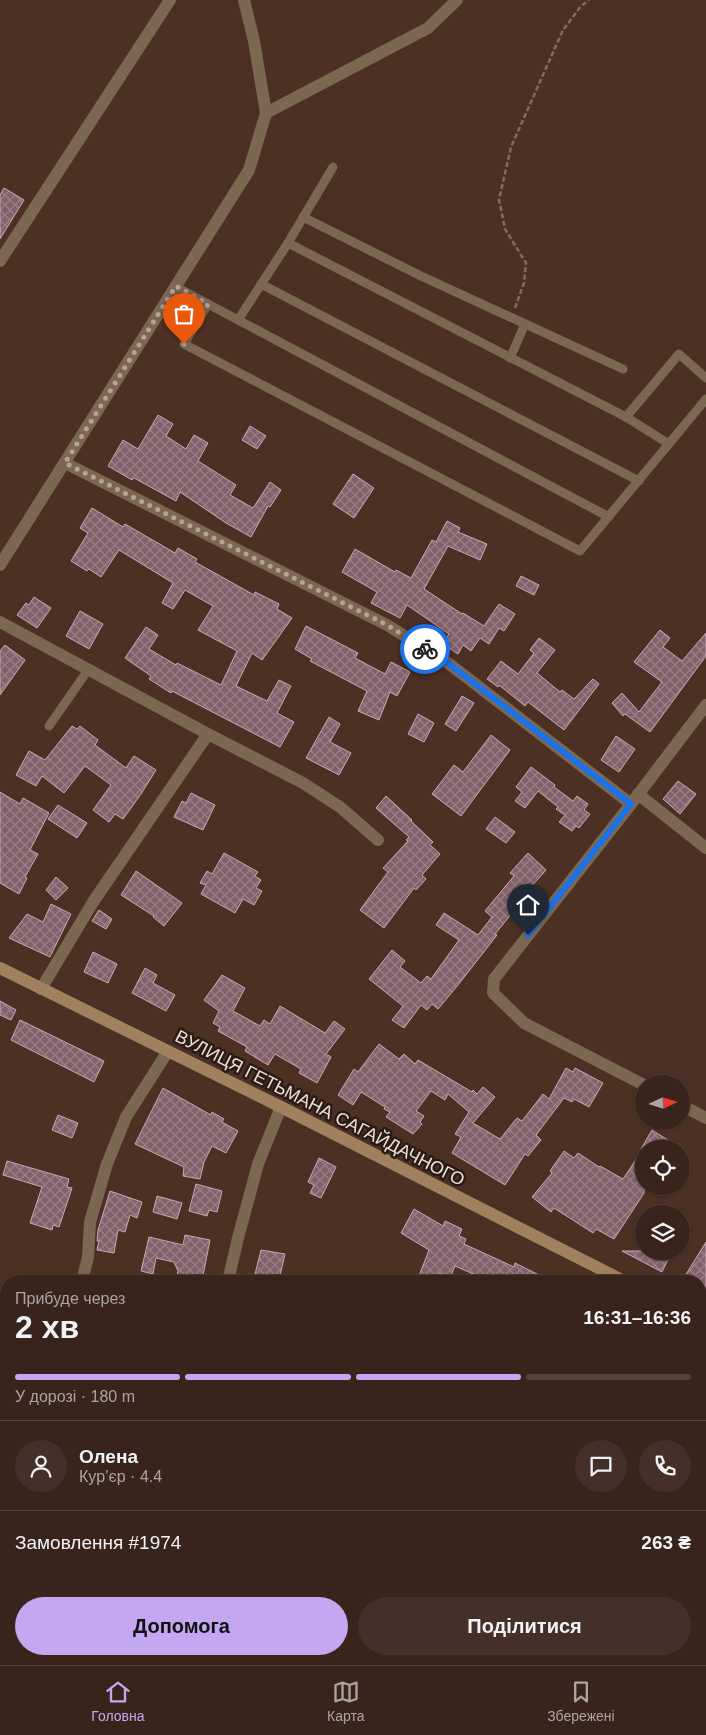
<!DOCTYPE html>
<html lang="uk">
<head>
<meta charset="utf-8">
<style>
  :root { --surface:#39241b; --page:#443028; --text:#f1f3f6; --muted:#aba4a3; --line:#53413a; --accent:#c4a7f1 }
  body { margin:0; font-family:Helvetica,sans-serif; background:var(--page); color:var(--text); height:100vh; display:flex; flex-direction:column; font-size:19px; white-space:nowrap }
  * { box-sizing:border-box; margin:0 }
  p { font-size:16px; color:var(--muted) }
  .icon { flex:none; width:28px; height:28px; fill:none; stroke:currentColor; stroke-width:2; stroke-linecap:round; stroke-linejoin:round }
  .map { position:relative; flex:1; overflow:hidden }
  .drawer { position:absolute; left:0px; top:1275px; width:706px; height:390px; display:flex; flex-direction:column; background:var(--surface); border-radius:20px 20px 0 0; box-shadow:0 1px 4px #0004,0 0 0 1px var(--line) }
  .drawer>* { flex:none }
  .needle { width:32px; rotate:86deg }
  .fabs { position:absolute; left:635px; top:1075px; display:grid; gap:10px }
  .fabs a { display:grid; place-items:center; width:55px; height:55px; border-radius:50%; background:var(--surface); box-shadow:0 1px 4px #0004,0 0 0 1px var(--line); font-size:25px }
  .pin { position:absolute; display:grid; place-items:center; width:42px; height:42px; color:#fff; margin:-51px -21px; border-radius:50% 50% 50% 0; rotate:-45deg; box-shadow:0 0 5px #0007 }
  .pin .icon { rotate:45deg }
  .courier { position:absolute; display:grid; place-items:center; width:50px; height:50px; margin:-25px; border:4px solid #1a73e8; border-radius:50%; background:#fff; color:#222; box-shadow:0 1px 6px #0007 }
  .head em { font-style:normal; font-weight:600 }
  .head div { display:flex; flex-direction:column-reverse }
  .head { display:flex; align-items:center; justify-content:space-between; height:85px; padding:0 15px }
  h1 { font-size:32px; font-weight:600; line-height:38px }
  .bar { display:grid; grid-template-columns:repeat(4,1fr); gap:8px 5px; align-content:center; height:60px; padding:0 15px }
  .bar i { height:6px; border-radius:4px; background:var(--line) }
  .bar .active { background:var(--accent) }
  .bar p { grid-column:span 4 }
  .line { display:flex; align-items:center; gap:12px; padding:0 15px; border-top:1px solid var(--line) }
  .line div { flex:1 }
  .round { display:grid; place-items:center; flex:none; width:52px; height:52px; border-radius:26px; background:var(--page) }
  .button { display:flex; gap:10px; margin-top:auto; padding:10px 15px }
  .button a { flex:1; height:58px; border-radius:30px; background:var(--accent); color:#111; font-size:20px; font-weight:600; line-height:58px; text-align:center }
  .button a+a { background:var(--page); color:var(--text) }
  .dock { display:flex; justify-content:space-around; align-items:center; height:70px; border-top:1px solid var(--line); background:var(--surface); font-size:14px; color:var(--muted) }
  .dock a { display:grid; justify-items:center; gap:2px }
  .dock .active { color:var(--accent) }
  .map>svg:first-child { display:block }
</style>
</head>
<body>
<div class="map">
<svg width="706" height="1665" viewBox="0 0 706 1665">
  <defs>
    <pattern id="building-cross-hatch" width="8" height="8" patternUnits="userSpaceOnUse" patternTransform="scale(1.25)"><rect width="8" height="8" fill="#82616b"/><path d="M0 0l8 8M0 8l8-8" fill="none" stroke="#9a7f86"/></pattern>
  </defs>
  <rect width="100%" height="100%" fill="#4c3024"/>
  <g fill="url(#building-cross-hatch)" stroke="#cca7b2">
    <path d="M4 188 24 200 0 239V195Z"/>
    <path d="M158 415 173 424 166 436 186 449 194 435 208 443 198 461 236 485 230 495 253 508 270 482 281 490 270 507 268 506 251 537 226 523 180 492 176 501 134 478 132 480 108 466 123 440 138 449Z"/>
    <path d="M250 426 266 436 257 449 242 440Z"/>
    <path d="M353 474 374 488 354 518 333 504Z"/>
    <path d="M92 508 123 527 125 524 175 553 178 548 197 559 195 562 254 595 255 592 279 604 277 609 292 618 262 660 252 653 236 686 267 701 279 680 291 686 277 713 294 722 280 747 172 691 171 693 149 679 151 676 125 658 146 627 158 635 149 649 176 665 177 663 221 685 237 651 198 630 213 606 185 590 173 609 162 603 173 583 119 550 101 577 89 569 87 571 71 561 88 533 80 528Z"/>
    <path d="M447 521 460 528 458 532 487 544 480 560 448 546 424 589 462 614 463 613 484 626 499 604 515 614 504 631 499 628 489 644 480 638 471 651 463 645 458 654 443 644 449 634 407 605 400 618 371 603 377 592 342 572 355 549 395 572 396 570 411 578 432 540 436 542Z"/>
    <path d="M521 576 539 585 534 595 516 586Z"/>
    <path d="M34 597 51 608 37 628 17 615 26 603 29 605Z"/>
    <path d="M80 611 103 624 89 649 66 636Z"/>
    <path d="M306 626 358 653 355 658 385 674 391 662 410 672 397 696 390 692 379 720 358 711 367 691 310 661 312 659 295 649Z"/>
    <path d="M660 630 670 638 663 647 682 661 706 633V656L650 732 625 714 623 716 612 703 622 693 639 712 662 682 634 662Z"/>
    <path d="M539 638 555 650 537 673 560 692 562 690 574 699 593 679 599 684 564 730 528 702 525 706 499 685 498 687 487 679 501 661 518 674 534 653 530 650Z"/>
    <path d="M5 645 25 660 0 695V651Z"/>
    <path d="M462 696 474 703 456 731 445 724Z"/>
    <path d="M418 714 434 723 424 742 408 734Z"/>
    <path d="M329 717 340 724 330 742 351 753 339 775 306 758Z"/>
    <path d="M72 726 77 729 80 726 98 740 95 745 126 768 134 756 156 770 141 794 123 819 115 814 109 822 93 810 111 785 85 766 64 793 42 776 36 786 16 775 29 751 45 760Z"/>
    <path d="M491 735 510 750 461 816 432 794 454 765 463 772Z"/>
    <path d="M616 736 635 749 619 772 601 760Z"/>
    <path d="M531 767 555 785 554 787 573 801 577 796 588 804 584 810 590 814 579 828 576 826 572 831 559 822 565 815 556 809 558 807 538 791 525 808 515 801 522 792 516 787Z"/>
    <path d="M678 781 696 794 680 814 663 799Z"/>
    <path d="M0 792 20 804 23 798 49 813 30 850 38 854 25 877 27 878 19 894 0 883Z"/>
    <path d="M191 793 215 805 203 830 174 817 182 801 186 803Z"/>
    <path d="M386 796 412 820 411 821 433 842 430 845 440 854 422 875 426 879 416 890 414 888 384 928 360 910 388 872 383 868 408 841 406 840 409 837 376 808Z"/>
    <path d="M58 805 87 823 77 838 48 819Z"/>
    <path d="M495 817 515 832 506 843 486 829Z"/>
    <path d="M224 853 258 872 255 876 261 880 256 888 262 891 254 905 243 899 235 913 201 894 206 885 200 883 207 871 212 874Z"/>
    <path d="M528 853 546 870 515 905 517 907 495 934 497 935 458 985 438 1009 432 1004 427 1010 421 1005 404 1028 392 1020 403 1006 369 979 392 950 405 961 400 967 421 983 427 976 431 979 459 940 436 925 444 913 478 935 492 917 485 911 514 876 510 873Z"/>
    <path d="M136 871 182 903 164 926 153 917 154 916 121 895Z"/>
    <path d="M56 877 68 888 56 900 46 890Z"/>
    <path d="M51 904 71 914 50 957 9 938 27 914 43 922Z"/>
    <path d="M99 910 112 919 106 929 92 921Z"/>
    <path d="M93 952 117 964 108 983 84 972Z"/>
    <path d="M145 968 157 975 153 983 175 995 166 1011 132 993Z"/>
    <path d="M222 975 245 988 233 1011 260 1026 264 1020 270 1024 280 1006 325 1033 334 1021 345 1029 326 1054 331 1057 317 1083 299 1073 301 1069 275 1054 268 1065 245 1051 247 1047 218 1031 220 1027 213 1023 219 1011 204 1000Z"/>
    <path d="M0 1001 16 1010 11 1020 0 1015Z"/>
    <path d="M20 1020 104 1061 94 1082 11 1040Z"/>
    <path d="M379 1044 399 1059 404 1054 415 1064 418 1060 472 1092 473 1090 477 1094 483 1087 495 1097 473 1123 500 1139 517 1118 522 1121 543 1094 549 1099 566 1068 573 1072 575 1068 603 1083 589 1107 574 1099 572 1102 564 1098 536 1135 541 1140 528 1156 525 1154 505 1185 452 1153 461 1137 455 1134 469 1112 448 1094 445 1100 431 1091 416 1111 424 1116 420 1122 422 1124 413 1134 386 1117 390 1112 384 1109 385 1107 361 1092 353 1105 338 1095 354 1069 358 1072Z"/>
    <path d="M163 1088 211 1115 212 1112 224 1119 222 1122 238 1131 226 1153 212 1146 204 1162 200 1179 183 1176 184 1167 135 1144Z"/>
    <path d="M58 1115 78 1123 72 1138 52 1130Z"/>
    <path d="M652 1130 682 1149H644V1193L614 1239 596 1229 593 1233 554 1208 551 1212 532 1197 552 1173 550 1171 564 1151 574 1158 578 1153 599 1167 600 1166 623 1179 643 1149H641Z"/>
    <path d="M319 1158 336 1167 321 1198 310 1193 314 1185 308 1182Z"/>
    <path d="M7 1161 69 1179 67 1187 72 1188 59 1227 53 1225 52 1230 30 1223 42 1187 3 1175Z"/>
    <path d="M196 1184 222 1191 217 1212 209 1210 207 1216 189 1211Z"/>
    <path d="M110 1191 142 1202 137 1218 130 1215 125 1232 118 1230 114 1253 97 1250 99 1241H97L98 1230Z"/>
    <path d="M157 1196 182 1203 177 1219 153 1212Z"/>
    <path d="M414 1209 443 1226 445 1221 462 1229 459 1236 466 1239 464 1244 514 1267 515 1263 551 1281H489L455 1266 450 1278 439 1273 436 1281H417L429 1250 401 1233Z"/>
    <path d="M185 1235 210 1240 202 1281H176L178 1271 174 1262 156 1258 153 1274 141 1271 149 1237 183 1245Z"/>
    <path d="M706 1242V1288L700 1285V1281H694L685 1276Z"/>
    <path d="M261 1250 285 1254 279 1280 255 1274Z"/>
    <path d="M622 1251H658L669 1257 662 1272Z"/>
  </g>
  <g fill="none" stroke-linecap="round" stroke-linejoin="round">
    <path stroke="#836b60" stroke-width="2.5" stroke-dasharray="5 2.5" stroke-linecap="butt" d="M515 308 524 283 526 263 505 229 499 200 511 147 563 30 581 6 589 0"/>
    <g stroke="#7c6752" stroke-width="9">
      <path d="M303 217 421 276 623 369"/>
      <path d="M288 243 626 417 669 444"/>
      <path d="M261 284 639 481"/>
      <path d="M176 287 609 517"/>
      <path d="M208 304 184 344 580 551 706 399"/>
      <path d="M238 320 288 243 333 167"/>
      <path d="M510 358 525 324"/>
      <path d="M626 417 679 354 706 378"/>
      <path d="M49 726 88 670"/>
    </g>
    <g stroke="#7c6752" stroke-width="12">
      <path d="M266 113 428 28 457 0"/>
      <path d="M0 261 170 0"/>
      <path d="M65 463 387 625 448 663 631 804"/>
      <path d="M0 565 249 170 266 113 254 41 244 0"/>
      <path d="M0 622 208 734 303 783 340 807 378 840"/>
      <path d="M638 794 706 848"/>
      <path d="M41 989 93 902 208 734"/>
      <path d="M644 1085 524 1023 493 993 494 979 631 804 706 705"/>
      <path d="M681 1105 706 1118"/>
      <path d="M82 1281 88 1257 90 1222 107 1164 126 1117 168 1051"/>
      <path d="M228 1281 238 1238 258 1164 281 1107"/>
      <path d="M0 1317 6 1319"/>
      <path d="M7 1659 39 1665"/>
      <path d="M143 1665 145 1659"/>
      <path d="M597 1665 599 1659"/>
    </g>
    <g stroke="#a18060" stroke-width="12">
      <path d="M0 968 281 1107 624 1281"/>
      <path d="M700 1320 706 1323"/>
    </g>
  </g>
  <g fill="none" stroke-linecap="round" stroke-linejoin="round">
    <path stroke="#b7a198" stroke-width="5" stroke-dasharray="0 9" d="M184 344 208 304 176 286 65 463 387 625 425 649"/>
    <path stroke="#1a73e8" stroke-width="6" d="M425 649 448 663 631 804 528 935"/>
  </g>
  <g text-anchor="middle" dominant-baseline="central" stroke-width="5" stroke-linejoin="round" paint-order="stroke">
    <g font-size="18" fill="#f0ded6" stroke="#281c16">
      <text transform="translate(320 1108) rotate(27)">ВУЛИЦЯ ГЕТЬМАНА САГАЙДАЧНОГО</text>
    </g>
  </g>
</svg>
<div class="fabs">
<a><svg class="needle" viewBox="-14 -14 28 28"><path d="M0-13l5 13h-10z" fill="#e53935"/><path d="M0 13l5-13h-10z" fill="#aba4a3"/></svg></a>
<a><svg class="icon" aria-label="locate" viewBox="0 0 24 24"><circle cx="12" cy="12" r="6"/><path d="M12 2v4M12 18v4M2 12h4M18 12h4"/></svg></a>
<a><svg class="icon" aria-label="layers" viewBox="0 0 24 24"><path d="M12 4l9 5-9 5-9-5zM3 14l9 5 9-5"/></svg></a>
</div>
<div class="pin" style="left:184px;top:344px;background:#ea580c"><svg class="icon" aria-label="bag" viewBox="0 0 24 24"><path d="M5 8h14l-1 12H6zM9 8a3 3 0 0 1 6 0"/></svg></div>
<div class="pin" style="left:528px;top:935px;background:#1f2937"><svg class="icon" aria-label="home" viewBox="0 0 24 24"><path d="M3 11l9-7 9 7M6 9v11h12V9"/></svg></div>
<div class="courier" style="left:425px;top:649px"><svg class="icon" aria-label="bike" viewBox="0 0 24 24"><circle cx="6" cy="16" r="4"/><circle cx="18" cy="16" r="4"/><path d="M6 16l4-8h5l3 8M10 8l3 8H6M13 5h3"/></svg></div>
<section class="drawer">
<div class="head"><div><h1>2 хв</h1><p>Прибуде через</p></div><em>16:31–16:36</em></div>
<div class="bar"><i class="active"></i><i class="active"></i><i class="active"></i><i></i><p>У дорозі · 180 m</p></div>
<div class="line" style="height:90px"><a class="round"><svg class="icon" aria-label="person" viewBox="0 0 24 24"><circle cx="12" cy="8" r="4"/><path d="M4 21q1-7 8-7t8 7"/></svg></a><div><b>Олена</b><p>Кур’єр · 4.4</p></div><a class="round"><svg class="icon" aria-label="chat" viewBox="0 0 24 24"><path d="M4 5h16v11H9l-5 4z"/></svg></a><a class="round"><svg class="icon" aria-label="phone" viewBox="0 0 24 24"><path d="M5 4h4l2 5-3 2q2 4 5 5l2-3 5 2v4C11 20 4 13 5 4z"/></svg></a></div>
<div class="line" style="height:65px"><div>Замовлення #1974</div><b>263 ₴</b></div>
<div class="button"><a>Допомога</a><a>Поділитися</a></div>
</section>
</div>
<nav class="dock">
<a class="active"><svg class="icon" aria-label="home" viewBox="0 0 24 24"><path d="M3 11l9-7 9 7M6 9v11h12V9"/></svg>Головна</a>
<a><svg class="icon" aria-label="map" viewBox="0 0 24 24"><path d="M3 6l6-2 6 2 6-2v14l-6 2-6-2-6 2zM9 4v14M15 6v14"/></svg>Карта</a>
<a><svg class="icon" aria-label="saved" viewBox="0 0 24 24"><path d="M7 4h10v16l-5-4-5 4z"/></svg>Збережені</a>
</nav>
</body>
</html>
